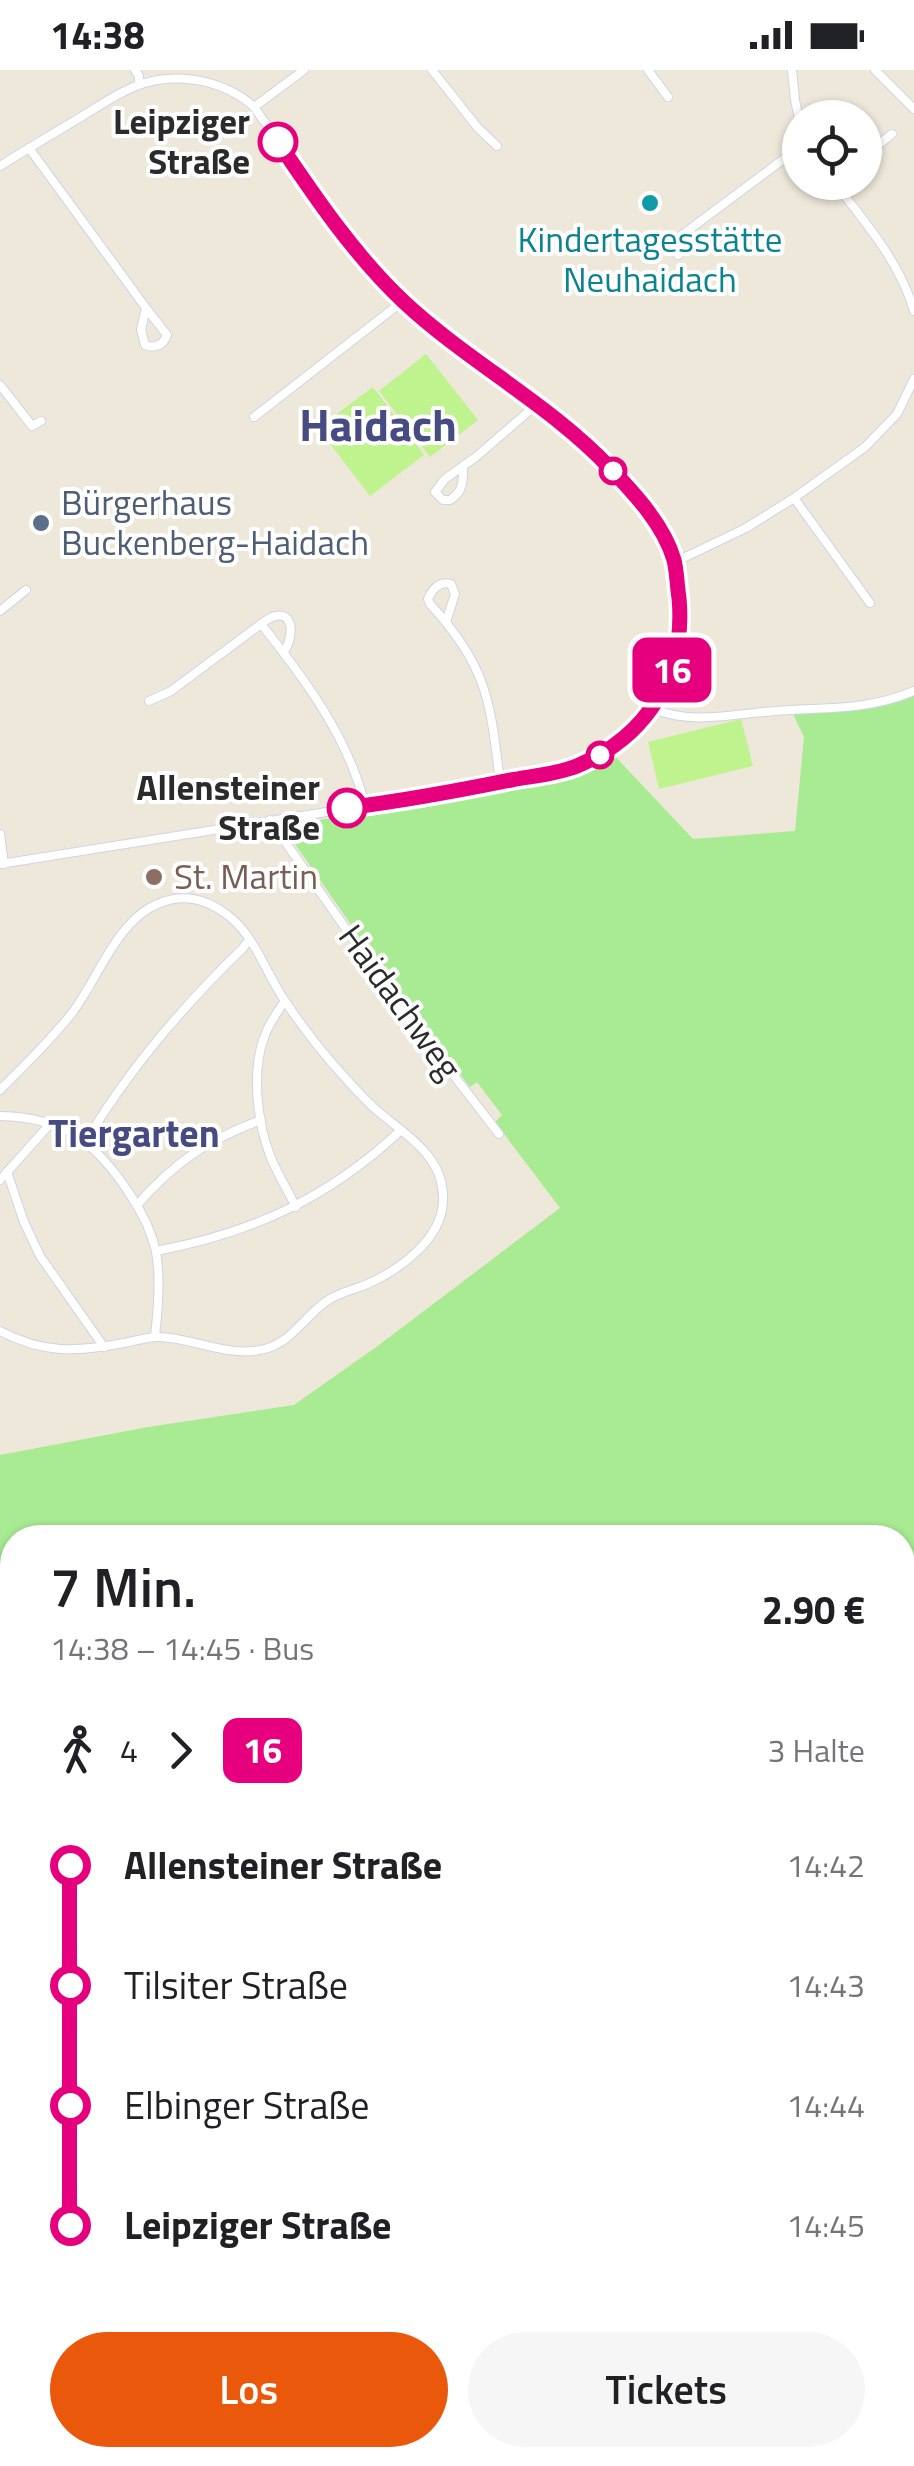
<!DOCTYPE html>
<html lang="de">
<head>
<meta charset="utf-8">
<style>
	:root { --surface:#fff; --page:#f6f6f6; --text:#202124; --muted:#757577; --accent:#ea580c }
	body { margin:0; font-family:"Titillium Web",sans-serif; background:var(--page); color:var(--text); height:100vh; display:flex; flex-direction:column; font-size:38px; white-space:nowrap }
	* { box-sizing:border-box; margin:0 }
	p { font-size:32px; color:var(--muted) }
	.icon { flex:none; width:55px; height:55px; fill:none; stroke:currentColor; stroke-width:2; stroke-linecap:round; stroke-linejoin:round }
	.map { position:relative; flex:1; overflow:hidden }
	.details { position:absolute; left:0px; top:1455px; width:915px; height:942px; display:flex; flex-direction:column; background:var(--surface); border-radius:40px 40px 0 0; box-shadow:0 2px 8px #0004 }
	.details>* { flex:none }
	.badge { padding:0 20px; border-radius:15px; font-size:35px; line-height:65px }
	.fabs { position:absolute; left:782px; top:30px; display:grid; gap:20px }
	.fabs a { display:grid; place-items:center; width:100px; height:100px; border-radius:50%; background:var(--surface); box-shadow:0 2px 8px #0004; font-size:50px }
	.map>.badge { position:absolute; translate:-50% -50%; box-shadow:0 0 0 5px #fff }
	.legs { display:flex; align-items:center; gap:15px; height:110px; padding:0 50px; font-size:32px }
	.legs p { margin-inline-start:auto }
	.summary { display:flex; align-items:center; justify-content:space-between; height:170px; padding:0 50px }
	h1 { font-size:55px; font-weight:600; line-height:75px }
	.action { display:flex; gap:20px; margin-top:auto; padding:20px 50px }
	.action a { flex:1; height:115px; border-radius:60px; background:var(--accent); color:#fff; font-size:40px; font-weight:600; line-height:115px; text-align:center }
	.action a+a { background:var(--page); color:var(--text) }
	ul { padding:0 50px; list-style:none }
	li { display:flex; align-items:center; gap:35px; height:120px; font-size:38px }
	li i { display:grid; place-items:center; width:15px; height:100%; margin:0 12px; background:currentColor }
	li i::after { content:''; width:25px; height:25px; margin:-12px; border:8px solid; border-radius:50%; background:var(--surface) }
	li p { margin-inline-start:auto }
	li:first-child i { background:linear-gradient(#0000 50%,currentColor 0) }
	li:last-child i { background:linear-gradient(currentColor 50%,#0000 0) }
	.status { display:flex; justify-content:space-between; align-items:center; height:70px; padding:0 50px; background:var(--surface); direction:ltr }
	.status svg { height:28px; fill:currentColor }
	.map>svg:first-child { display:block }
	.green { fill:#a8eb92; fill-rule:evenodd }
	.pitch { fill:#bff38d }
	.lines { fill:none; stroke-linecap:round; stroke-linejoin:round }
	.minor-casing { stroke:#d0d3e5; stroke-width:10 }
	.tertiary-casing { stroke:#d0d3e5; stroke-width:11 }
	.minor { stroke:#fff; stroke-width:8 }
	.tertiary { stroke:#fff; stroke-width:9 }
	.line-1-casing { stroke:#fff; stroke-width:22 }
	.line-1 { stroke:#e6007e; stroke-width:15 }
	.stop-1-dot { fill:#fff; stroke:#e6007e; stroke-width:5 }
	.culture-dot { fill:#0f9aa8; stroke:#fff; stroke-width:4 }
	.service-dot { fill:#5c6f8a; stroke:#fff; stroke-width:4 }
	.education-dot { fill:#8d6e63; stroke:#fff; stroke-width:4 }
	.labels { text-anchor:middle; stroke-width:8; stroke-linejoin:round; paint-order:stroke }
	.stop-label { font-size:35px; font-weight:bold; fill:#2b2b2b; stroke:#fff; text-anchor:end }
	.culture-label { font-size:35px; fill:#0d838f; stroke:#fff }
	.service-label { font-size:35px; fill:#4e5e75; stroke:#fff; text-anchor:start }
	.education-label { font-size:35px; fill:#785e54; stroke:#fff; text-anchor:start }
	.street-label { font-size:35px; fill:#2b2b2b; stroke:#fff }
	.neighbourhood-label { font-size:38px; font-weight:bold; fill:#464b81; stroke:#fff }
	.district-label { font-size:45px; font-weight:bold; fill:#464b81; stroke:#fff }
</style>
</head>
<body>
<div class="status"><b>14:38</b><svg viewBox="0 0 49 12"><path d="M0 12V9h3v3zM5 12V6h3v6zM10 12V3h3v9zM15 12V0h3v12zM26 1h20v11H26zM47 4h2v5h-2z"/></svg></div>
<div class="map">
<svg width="914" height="2396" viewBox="0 0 914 2396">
	<rect width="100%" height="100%" fill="#eee8db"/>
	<path class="green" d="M 914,623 L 914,2396 L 0,2396 L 0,1385 L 148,1357 L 294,1335 L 379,1275 L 560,1138 L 495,1052 L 502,1045 L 477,1012 L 470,1017 L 399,924 L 293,771 L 293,760 L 301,753 C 350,745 399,737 447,729 C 502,719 562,712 611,682 L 693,769 L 795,761 L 804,667 L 792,642 L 855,639 ZM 12,1468 L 902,1468 L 902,2385 L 12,2385 Z"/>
	<g class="pitch">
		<polygon points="426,284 478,350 430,387 379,321"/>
		<polygon points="373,317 424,385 370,426 318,358"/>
		<polygon points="741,649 753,696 659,719 648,672"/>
	</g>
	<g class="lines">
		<g class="minor-casing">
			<g id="minor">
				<polyline points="135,0 139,6 139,14"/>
				<polyline points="432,0 478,58 497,76"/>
				<polyline points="648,0 668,27"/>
				<polyline points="792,0 795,30 800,53"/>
				<polyline points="875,0 914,39"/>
				<polyline points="254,37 304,0"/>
				<path d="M 29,78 L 146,238 L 141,260 L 145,275 C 154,279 164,275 167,265 L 146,238"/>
				<polyline points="865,85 892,64"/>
				<path d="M 0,96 C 27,79 54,63 81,47 C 99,36 116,24 136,16 C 174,1 223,9 254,37 L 346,167 L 403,231 L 565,358 L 608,395 L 650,445 L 667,474 L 675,492 L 681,554 L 671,603 L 653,638 L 636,658 L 594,688 L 569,699 L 402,730 L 0,794"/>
				<path d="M 834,112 C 865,152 900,192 914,241"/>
				<polyline points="678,185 674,171 800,77"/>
				<polyline points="0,315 32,356 41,351"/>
				<polyline points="254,347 403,231"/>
				<path d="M 463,396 C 463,411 464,421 450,430 L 443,430 L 435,422 L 445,409 L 477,386 L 536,335"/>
				<polyline points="794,428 870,533"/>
				<polyline points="675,492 746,458 794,428 865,377 897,344 914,309"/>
				<polyline points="0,541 26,520"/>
				<path d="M 446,552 L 455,524 L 451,514 C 440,511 432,519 428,529 L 430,534 C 488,597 490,631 500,712"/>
				<path d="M 261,554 C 290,531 298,559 284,582"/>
				<path d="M 149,631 L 171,621 L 261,554 C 305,609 348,667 365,735"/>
				<path d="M 653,638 C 688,656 738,643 776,641 C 825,637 867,641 914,621"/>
				<polyline points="270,750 394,928 499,1064"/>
				<polyline points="0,764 4,794"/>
				<path d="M 285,931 C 277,942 270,952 265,965 C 251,1000 257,1053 271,1088 C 278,1105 288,1121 296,1137"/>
				<path d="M 0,1020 C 25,995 50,971 72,943 C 98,909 118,848 160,833 C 185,823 209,830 230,847 C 254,866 266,902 283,928 C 302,957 325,986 348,1011 C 358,1022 369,1034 380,1043 C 409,1067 445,1088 443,1131 C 442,1170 398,1201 365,1215 C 350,1221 337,1223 324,1233 C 304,1248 291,1272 265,1279 C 229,1288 196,1269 161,1267 C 148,1266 136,1271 124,1273 C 76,1282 44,1284 0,1261"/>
				<path d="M 0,1046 C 64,1047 97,1073 131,1126 C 141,1141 152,1163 156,1182 C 161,1208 158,1240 155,1266"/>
				<path d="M 86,1071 C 129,999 182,937 243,878 L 249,870"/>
				<polyline points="7,1102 24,1152 40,1186 104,1277"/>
				<polyline points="0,1110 50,1054"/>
				<path d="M 137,1135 C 175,1092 207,1070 261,1050"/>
				<path d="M 156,1181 C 252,1163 329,1128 401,1060"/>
			</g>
		</g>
		<g class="tertiary-casing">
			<g id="tertiary">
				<polyline points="902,2102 914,2101"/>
				<polyline points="82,2396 100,2385"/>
			</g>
		</g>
		<use href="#minor" class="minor"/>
		<use href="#tertiary" class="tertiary"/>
	</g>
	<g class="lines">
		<g class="line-1-casing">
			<path id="line-1" d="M 278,72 C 315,127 355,186 404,232 C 467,291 551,335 610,398 C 634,423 664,455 674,490 C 677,502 677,516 679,528 C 686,604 648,666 577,696 C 557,704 533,706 511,710 C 457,721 402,731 347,738"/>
		</g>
		<use href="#line-1" class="line-1"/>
	</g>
	<g class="stop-1-dot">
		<circle cx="278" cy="72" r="18"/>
		<circle cx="613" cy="401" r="12"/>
		<circle cx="600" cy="685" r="12"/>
		<circle cx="347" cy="738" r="18"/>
	</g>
	<circle class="culture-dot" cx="650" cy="133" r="10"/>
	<circle class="service-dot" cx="41" cy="453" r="10"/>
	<circle class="education-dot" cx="154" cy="807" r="10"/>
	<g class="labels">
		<g class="stop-label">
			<text x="250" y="64">Leipziger<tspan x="250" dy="40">Straße</tspan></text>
			<text x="320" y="730">Allensteiner<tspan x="320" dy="40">Straße</tspan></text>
		</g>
		<g class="culture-label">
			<text x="650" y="182">Kindertagesstätte<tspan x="650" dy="40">Neuhaidach</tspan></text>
		</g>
		<g class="service-label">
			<text x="61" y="445">Bürgerhaus<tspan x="61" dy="40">Buckenberg-Haidach</tspan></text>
		</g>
		<g class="education-label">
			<text x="174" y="819">St. Martin</text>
		</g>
		<g class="street-label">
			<text transform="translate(400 932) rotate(54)" y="12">Haidachweg</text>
		</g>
		<g class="neighbourhood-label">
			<text x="134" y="1077">Tiergarten</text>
		</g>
		<g class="district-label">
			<text x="378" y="371">Haidach</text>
		</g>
	</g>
</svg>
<div class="fabs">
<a><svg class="icon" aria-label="locate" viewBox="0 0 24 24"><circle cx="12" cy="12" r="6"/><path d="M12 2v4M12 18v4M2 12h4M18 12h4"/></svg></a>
</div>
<b class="badge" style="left:672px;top:600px;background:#e6007e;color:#fff">16</b>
<section class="details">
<div class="summary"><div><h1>7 Min.</h1><p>14:38 – 14:45 · Bus</p></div><b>2.90 €</b></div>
<div class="legs"><svg class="icon" aria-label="walk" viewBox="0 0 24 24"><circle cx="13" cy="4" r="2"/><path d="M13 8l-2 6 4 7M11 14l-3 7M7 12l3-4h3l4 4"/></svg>4<svg class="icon" aria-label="forward" viewBox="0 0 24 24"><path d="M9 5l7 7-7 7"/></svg><b class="badge" style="background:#e6007e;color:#fff">16</b><p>3 Halte</p></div>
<ul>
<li><i style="color:#e6007e"></i><b>Allensteiner Straße</b><p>14:42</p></li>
<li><i style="color:#e6007e"></i><span>Tilsiter Straße</span><p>14:43</p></li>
<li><i style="color:#e6007e"></i><span>Elbinger Straße</span><p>14:44</p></li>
<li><i style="color:#e6007e"></i><b>Leipziger Straße</b><p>14:45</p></li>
</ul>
<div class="action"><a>Los</a><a>Tickets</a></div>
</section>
</div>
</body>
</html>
